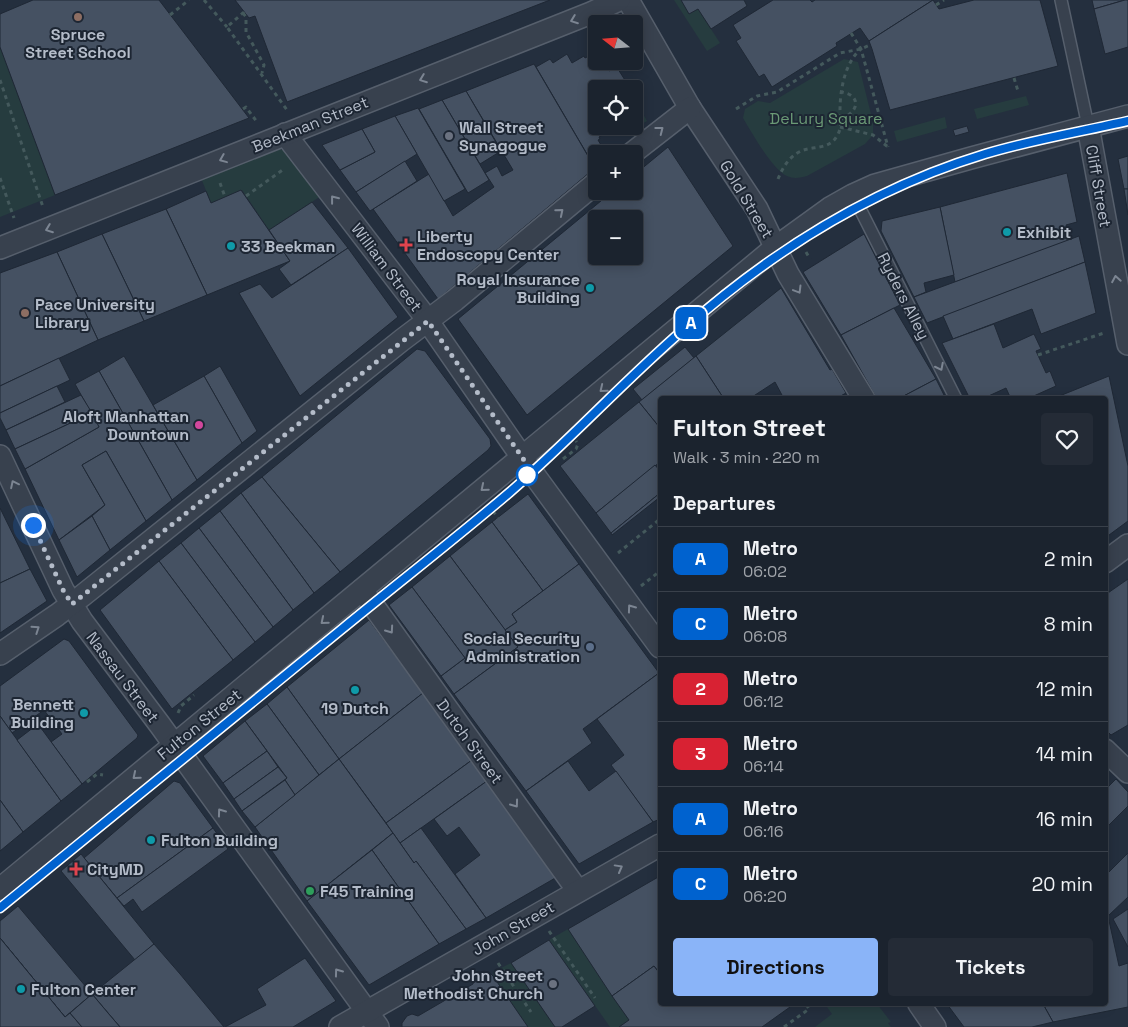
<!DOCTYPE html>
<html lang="en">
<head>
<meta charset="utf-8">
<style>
	:root { --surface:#1b232e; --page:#242b36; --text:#f1f3f6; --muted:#a0a4aa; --line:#39404a; --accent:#8ab4f8 }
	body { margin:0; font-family:"Space Grotesk",sans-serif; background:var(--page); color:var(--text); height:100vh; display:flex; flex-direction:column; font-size:19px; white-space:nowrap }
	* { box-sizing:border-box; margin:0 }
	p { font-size:16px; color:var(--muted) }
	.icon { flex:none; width:28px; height:28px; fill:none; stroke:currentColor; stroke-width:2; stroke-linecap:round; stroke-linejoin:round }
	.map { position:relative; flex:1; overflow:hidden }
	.details { position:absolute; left:658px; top:396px; width:450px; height:610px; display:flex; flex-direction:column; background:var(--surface); border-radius:5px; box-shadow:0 2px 12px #0003,0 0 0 1px var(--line) }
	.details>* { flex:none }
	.badge { padding:0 10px; border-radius:8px; font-size:18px; line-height:32px }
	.needle { width:32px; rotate:287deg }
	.controls { position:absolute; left:588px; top:15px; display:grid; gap:10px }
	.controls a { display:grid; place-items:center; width:55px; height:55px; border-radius:5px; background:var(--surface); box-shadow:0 2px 12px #0003,0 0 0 1px var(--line); font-size:25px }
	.you { position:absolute; width:25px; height:25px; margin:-12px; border:4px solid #fff; border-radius:50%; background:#1a73e8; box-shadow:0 0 0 8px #1a73e833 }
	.map>.badge { position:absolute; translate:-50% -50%; box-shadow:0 0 0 2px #fff }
	h2 { padding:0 15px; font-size:19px; line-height:45px }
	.round { display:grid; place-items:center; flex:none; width:52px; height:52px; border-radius:5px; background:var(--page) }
	.overview { display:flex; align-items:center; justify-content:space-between; height:85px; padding:0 15px }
	h1 { font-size:24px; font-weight:700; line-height:38px }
	.action { display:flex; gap:10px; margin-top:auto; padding:10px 15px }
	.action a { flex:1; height:58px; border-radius:5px; background:var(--accent); color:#111; font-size:20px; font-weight:700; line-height:58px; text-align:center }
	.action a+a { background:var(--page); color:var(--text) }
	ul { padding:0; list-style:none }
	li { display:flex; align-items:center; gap:15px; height:65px; padding:0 15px; border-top:1px solid var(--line) }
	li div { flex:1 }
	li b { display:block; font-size:19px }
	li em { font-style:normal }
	li .badge { min-width:55px; font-weight:700; text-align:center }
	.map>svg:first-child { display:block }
	.green { fill:#263c3f }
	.building { fill:#455162; stroke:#1f2835; fill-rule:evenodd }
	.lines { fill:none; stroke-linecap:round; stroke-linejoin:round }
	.lane-casing { stroke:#565f6c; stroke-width:14 }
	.street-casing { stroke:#565f6c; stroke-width:24 }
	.path { stroke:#44595c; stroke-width:3; stroke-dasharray:4 4; stroke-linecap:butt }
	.lane { stroke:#38414e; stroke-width:11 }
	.street { stroke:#38414e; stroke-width:21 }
	.oneway { stroke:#7c8592 }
	.line-casing { stroke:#fff; stroke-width:11 }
	.line { stroke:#0062cf; stroke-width:8 }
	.walk { stroke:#b4bcc9; stroke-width:5; stroke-dasharray:0 9 }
	.education-dot { fill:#8d6e63; stroke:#1d2633; stroke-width:2 }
	.worship-dot { fill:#6b7280; stroke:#1d2633; stroke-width:2 }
	.culture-dot { fill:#0f9aa8; stroke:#1d2633; stroke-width:2 }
	.health-dot { fill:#e0444e; stroke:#1d2633; stroke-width:2 }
	.hotel-dot { fill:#d1479c; stroke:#1d2633; stroke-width:2 }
	.stop-dot { fill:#fff; stroke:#0062cf; stroke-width:2.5 }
	.service-dot { fill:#5c6f8a; stroke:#1d2633; stroke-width:2 }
	.leisure-dot { fill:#2e9e5b; stroke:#1d2633; stroke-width:2 }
	.labels { text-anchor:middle; stroke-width:4; stroke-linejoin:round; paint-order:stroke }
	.poi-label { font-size:16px; font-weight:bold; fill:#b4bcc9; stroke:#1d2633; text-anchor:start }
	.park-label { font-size:16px; fill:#6b9a76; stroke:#1d2633 }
	.street-label { font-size:16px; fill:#b4bcc9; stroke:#1d2633 }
</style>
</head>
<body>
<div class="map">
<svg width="1128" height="1027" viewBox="0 0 1128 1027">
	<rect width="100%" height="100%" fill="#242f3e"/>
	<g class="green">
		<polygon points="674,0 681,0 689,14 698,9 720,43 707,51"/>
		<polygon points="0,47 55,195 0,217"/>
		<path d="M 844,59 L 858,62 L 873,122 L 873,135 L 865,144 L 807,176 C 800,178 793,179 787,176 C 772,169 752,133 743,118 L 745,109 L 758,101 L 770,103 Z"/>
		<polygon points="1026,96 1029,105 977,119 974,109"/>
		<polygon points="636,102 647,121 639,126 640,128 629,135 624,126 634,126 642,120 636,109 634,110 634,104"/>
		<polygon points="945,117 947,128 897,142 894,131"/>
		<polygon points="276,149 286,150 321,196 269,230 242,190 211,203 201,178"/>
		<polygon points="568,929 629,1020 619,1027 610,1027 549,940"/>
		<polygon points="511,963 555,1027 528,1027 493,976 493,972"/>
		<polygon points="825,1004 877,1004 891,1022 888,1023 891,1027 815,1027 832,1014"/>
	</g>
	<g class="building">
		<polygon points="33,0 159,0 249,118 55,195 0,47 0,14"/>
		<polygon points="235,0 550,0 287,102 255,16 249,18"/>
		<polygon points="681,0 744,0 747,6 711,29 698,9 689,14"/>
		<polygon points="773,0 810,0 812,2 815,0 933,0 869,41 860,28 836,43 837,46 772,87 764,74 759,77 736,41 741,38 733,25"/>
		<polygon points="933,0 939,9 974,0 1040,0 1058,66 890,110 872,49 869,41"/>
		<polygon points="1092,0 1125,0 1094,9"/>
		<polygon points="1125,0 1128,0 1128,47 1105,54 1094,9"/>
		<polygon points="567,54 572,63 584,56 585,58 589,56 595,65 604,62 609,71 614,68 616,70 618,69 628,85 625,87 626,89 596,89 596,126 613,126 607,130 608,132 599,137 600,139 598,140 601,145 587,154 536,67 550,59 553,63"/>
		<polygon points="534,64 595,168 438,299 373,209 429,174 453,216 494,187 485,173 497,166 502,176 513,170 466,91"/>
		<polygon points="466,91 501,151 480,164 442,100"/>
		<polygon points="442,100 489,180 468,193 419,109"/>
		<polygon points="418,108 465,189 444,201 395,116"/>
		<polygon points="395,116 417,154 356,192 340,170 375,152 362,129"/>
		<polygon points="967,126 969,132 955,136 953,130"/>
		<polygon points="362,129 375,152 340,170 322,145"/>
		<path d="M 668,147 L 733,246 L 527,415 L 458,319 L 613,191 L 634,191 L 634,175 ZM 596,219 L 634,219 L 634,256 L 596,256 Z"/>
		<polygon points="1128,156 1128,189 1124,189 1118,159"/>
		<polygon points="405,161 417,181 370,211 356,192"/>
		<polygon points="1067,173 1077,222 1066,225 1071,240 955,282 940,207"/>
		<polygon points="1124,189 1128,189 1128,215"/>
		<polygon points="241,190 290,261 207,295 166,209 206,191 211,203"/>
		<polygon points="312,202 348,248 291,285 279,269 290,261 269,230"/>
		<polygon points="940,207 954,275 924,283 926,292 914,297 881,231 882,221"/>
		<polygon points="166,209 207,295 144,321 102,234"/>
		<polygon points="102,234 144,321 98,340 57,252"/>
		<polygon points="864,234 900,305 841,335 803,272"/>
		<polygon points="1079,236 1085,262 927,323 914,297"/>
		<polygon points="348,248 398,317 300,396 239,293 260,284 272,298"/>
		<polygon points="57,252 98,340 0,386 0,273"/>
		<polygon points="1085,262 1096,313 1041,334 1032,309 953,339 943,316"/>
		<polygon points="781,288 830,370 832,369 846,393 837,398 838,399 780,399 783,397 775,382 749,399 724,399 696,356"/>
		<polygon points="894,308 936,379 898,399 877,399 841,335"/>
		<polygon points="994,324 1003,348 1034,334 1041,349 1036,351 1046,373 1050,371 1056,386 1027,399 1011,399 1006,388 982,399 970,399 942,343"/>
		<polygon points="685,347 694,358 642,400 633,389"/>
		<polygon points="417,349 425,351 490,439 491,446 488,450 340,572 262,477"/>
		<polygon points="124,356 197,480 172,500 99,371"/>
		<polygon points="696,356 724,399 660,399 660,428 639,402"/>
		<polygon points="59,358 70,380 0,413 0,386"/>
		<polygon points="220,366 257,431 242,443 204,376"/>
		<polygon points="99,371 172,500 146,521 106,451 82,465 105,505 59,540 25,469 99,427 75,384"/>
		<polygon points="204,376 242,443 197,480 153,405"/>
		<polygon points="1109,376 1128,466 1128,521 1105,538 1105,399 1052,399"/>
		<polygon points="936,379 946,399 898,399"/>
		<polygon points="57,386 65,402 6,430 0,418 0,413"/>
		<polygon points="81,395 92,413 15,449 6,430"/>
		<polygon points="639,402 660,428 660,462 596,513 560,466"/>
		<polygon points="92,413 99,427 25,469 15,449"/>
		<polygon points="106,451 146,521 110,550 92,516 105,505 82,465"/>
		<polygon points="655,465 660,471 660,493 611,533 596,513"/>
		<polygon points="262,477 340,572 314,593 241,493"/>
		<polygon points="241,493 314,593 293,610 220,511"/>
		<polygon points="660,493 660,497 612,535 611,533"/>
		<polygon points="528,494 579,564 543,591 492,522"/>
		<polygon points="0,508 30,569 0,583"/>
		<polygon points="220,511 293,610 273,627 199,528"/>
		<polygon points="92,516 110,550 77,577 59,540"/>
		<polygon points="492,522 543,591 512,614 517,622 505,630 450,556"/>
		<polygon points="199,528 273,627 255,642 181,543"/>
		<polygon points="181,543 255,642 233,660 159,561"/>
		<polygon points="450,556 518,647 454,694 441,676 465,658 412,587"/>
		<polygon points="159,561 233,660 172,709 100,610"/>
		<polygon points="579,564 659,673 583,729 592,743 526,791 454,694 518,647 505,630 517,622 512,614"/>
		<polygon points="30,569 47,601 0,633 0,583"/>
		<polygon points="1128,579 1128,725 1111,735 1105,729 1105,595"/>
		<polygon points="412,587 465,658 441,676 389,605"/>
		<polygon points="369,620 423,693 339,759 287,687"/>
		<polygon points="64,639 69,641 138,735 137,738 82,784 51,742 62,734 44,710 12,733 0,716 0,686"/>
		<polygon points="659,673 660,819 653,822 611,765 624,755 597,719"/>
		<polygon points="287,687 339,759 319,775 267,704"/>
		<polygon points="423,693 472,760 386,823 339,759"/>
		<polygon points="267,704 319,775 295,795 285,780 287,778 245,721"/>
		<polygon points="0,716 61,801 23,832 0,800"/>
		<polygon points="245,721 267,751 223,783 203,756"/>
		<polygon points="38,724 82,784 61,801 17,740"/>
		<polygon points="267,751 278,767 234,799 223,783"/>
		<polygon points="339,759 393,833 307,901 255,827"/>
		<polygon points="472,760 487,781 400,843 386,823"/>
		<polygon points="568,761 589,791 616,771 653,822 579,864 526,791"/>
		<polygon points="278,767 287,778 242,811 234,799"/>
		<polygon points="1116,779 1128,792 1128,806 1105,829 1105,787 1107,788"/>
		<polygon points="285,780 295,795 255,827 242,811"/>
		<polygon points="174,781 180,783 213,828 117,898 84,858"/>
		<polygon points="487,781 557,877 486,918 455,874 480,855 459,827 447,836 434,819"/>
		<polygon points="0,800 23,832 0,851"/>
		<polygon points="213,828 228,849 142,912 133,899 124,906 117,898"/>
		<polygon points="421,828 486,918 466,929 416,861 414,863 400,843"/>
		<polygon points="393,833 414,863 416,861 466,929 439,944 372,850"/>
		<polygon points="372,850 439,944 369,985 307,901"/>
		<polygon points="1128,853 1128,897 1108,916 1119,966 1128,963 1128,1007 1053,1022 1043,1004 1105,1004 1105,876"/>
		<polygon points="81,854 154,944 135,960 61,871"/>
		<polygon points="660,876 660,974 654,966 612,996 568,929"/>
		<polygon points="18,906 92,994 65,1017 0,938 0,921"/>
		<polygon points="1128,909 1128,947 1113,919"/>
		<polygon points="0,938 65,1017 70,1013 82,1027 0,1027"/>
		<polygon points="0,938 65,1017 70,1013 82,1027 0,1027"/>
		<polygon points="549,940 595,1006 562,1027 555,1027 511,963"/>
		<polygon points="154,944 180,974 224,1027 120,1027 92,994"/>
		<polygon points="305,958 336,1001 293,1027 225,1027 266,1005 257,989"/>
		<polygon points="654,966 660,974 660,1004 787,1004 790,1007 762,1027 619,1027 629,1020 612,996"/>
		<polygon points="484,971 489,972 493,976 528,1027 402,1027 402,1023 407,1016 412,1014 418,1016 473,984 475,975 479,972"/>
		<polygon points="92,994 108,1013 120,1027 82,1027 70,1013"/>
		<polygon points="947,1004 1043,1004 1053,1022 1032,1027 964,1027"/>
	</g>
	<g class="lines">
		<g class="lane-casing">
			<g id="lane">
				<polyline points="1061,0 1088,126"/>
				<polyline points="853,195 956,399"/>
			</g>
		</g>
		<g class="street-casing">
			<g id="street">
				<polyline points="628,0 690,108 757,209 788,274 864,399"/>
				<polyline points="1088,126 1128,344"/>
				<polyline points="285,134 420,310 535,476 660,647"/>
				<polyline points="631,154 690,108"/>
				<polyline points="0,248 591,13 619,0"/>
				<polyline points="0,456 63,590 82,621 160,725 378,1027"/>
				<polyline points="1105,562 1128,545"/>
				<polyline points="362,590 578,891"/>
				<polyline points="0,654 57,615 82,596 402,340 455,300 596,183"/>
				<polyline points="1105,750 1128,772"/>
				<polyline points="0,889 776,247 830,208 853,195 875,185 971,158 1128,116"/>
				<polyline points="919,1004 935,1027"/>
				<polyline points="340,1027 660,845"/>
			</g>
		</g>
		<g class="path">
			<polyline points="204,0 227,27"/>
			<polyline points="936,5 944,0"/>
			<polyline points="244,12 227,27 287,110"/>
			<polyline points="243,13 246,17 246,32 264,65 262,73"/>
			<polyline points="170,15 189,0"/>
			<polyline points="851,33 861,49 888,147"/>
			<polyline points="1014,78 1018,91"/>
			<polyline points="0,80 43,207"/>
			<polyline points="243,109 246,107 257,122"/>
			<polyline points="736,109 757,96 777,92 840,53 861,49 870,45"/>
			<path d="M 841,119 C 849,116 861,107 853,97 C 850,94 846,93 842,92"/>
			<polyline points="840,127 873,135 888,147"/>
			<polyline points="0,178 14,218"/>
			<path d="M 778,179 C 782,169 788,158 799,152 C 812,145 828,151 837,136 C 842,128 841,119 840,110 C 840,90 845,62 861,49"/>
			<polyline points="220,183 225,197"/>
			<polyline points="246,196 284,169"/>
			<polyline points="806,252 810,259"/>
			<polyline points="1038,355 1104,333"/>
			<polyline points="563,459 576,449 578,444 576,441"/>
			<polyline points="493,511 498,518"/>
			<polyline points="618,553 660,519"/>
			<polyline points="641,586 660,571"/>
			<polyline points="178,713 181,706 194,695"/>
			<polyline points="87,782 97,774 103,775"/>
			<polyline points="549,931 595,998"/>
			<polyline points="498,963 531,1012"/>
			<polyline points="784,1027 809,1009 806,1004"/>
		</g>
		<use href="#lane" class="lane"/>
		<use href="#street" class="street"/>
	</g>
	<defs><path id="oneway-chevron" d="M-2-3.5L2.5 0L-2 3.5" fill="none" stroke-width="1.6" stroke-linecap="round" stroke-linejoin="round" transform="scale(1.25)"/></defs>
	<g class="oneway">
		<use href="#oneway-chevron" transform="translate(574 20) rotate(159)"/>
		<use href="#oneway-chevron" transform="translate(423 79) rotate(159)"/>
		<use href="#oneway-chevron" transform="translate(660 130) rotate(-38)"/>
		<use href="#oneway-chevron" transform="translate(223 159) rotate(158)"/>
		<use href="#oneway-chevron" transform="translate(334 199) rotate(-128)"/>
		<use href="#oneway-chevron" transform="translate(560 212) rotate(-40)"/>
		<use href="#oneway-chevron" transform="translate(49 229) rotate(159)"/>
		<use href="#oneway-chevron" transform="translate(1116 279) rotate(-100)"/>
		<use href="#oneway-chevron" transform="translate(798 290) rotate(59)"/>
		<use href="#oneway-chevron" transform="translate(940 367) rotate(63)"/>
		<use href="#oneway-chevron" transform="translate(603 389) rotate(141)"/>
		<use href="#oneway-chevron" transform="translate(14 484) rotate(-116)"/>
		<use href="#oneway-chevron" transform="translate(484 488) rotate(140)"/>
		<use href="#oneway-chevron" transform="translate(631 608) rotate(-126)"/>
		<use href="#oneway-chevron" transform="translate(324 621) rotate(140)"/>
		<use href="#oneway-chevron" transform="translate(36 629) rotate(-34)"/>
		<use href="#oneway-chevron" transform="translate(390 630) rotate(55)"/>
		<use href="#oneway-chevron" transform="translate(136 776) rotate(140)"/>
		<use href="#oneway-chevron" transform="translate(515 804) rotate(54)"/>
		<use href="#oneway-chevron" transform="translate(221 812) rotate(-126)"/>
		<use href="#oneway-chevron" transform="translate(619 868) rotate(-29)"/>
		<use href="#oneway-chevron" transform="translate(338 972) rotate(-126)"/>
	</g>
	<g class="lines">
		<g class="line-casing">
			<path id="line" d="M 0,908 C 114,816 228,722 342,629 C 398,583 455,539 510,492 C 570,440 624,381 684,329 C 771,252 873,188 985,154 C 1031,140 1080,132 1128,121"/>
		</g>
		<use href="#line" class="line"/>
		<polyline class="walk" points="33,525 63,590 72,604 428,321 535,476 527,475"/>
	</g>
	<g class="education-dot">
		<circle cx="78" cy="17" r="5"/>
		<circle cx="25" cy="313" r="5"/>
	</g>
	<g class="worship-dot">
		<circle cx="449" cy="136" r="5"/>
		<circle cx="553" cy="984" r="5"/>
	</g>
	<g class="culture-dot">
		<circle cx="1007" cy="232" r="5"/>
		<circle cx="231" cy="246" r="5"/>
		<circle cx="590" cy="288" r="5"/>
		<circle cx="355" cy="690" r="5"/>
		<circle cx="84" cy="713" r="5"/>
		<circle cx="151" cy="840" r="5"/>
		<circle cx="21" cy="989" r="5"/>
	</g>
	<g class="health-dot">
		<path d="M403.5 237.5h5v5h5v5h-5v5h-5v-5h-5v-5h5z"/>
		<path d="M73.5 861.5h5v5h5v5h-5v5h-5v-5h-5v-5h5z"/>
	</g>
	<circle class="hotel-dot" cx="199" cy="425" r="5"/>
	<circle class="stop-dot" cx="527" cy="475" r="10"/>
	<circle class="service-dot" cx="590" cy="647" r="5"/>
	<circle class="leisure-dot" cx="310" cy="891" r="5"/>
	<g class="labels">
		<g class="poi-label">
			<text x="78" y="40" text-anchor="middle">Spruce<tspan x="78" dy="18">Street School</tspan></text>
			<text x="459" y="133">Wall Street<tspan x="459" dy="18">Synagogue</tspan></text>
			<text x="1017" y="238">Exhibit</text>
			<text x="417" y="242">Liberty<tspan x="417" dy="18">Endoscopy Center</tspan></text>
			<text x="241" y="252">33 Beekman</text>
			<text x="580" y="285" text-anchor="end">Royal Insurance<tspan x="580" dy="18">Building</tspan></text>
			<text x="35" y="310">Pace University<tspan x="35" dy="18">Library</tspan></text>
			<text x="189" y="422" text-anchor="end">Aloft Manhattan<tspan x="189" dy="18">Downtown</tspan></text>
			<text x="580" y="644" text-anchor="end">Social Security<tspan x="580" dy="18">Administration</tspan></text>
			<text x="74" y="710" text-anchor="end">Bennett<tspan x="74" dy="18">Building</tspan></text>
			<text x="355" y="714" text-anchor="middle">19 Dutch</text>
			<text x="161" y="846">Fulton Building</text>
			<text x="87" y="875">CityMD</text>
			<text x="320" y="897">F45 Training</text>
			<text x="543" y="981" text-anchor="end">John Street<tspan x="543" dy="18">Methodist Church</tspan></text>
			<text x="31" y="995">Fulton Center</text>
		</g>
		<g class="park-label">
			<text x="826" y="124">DeLury Square</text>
		</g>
		<g class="street-label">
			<text transform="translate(310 124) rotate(-22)" y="6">Beekman Street</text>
			<text transform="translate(1099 186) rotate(80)" y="6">Cliff Street</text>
			<text transform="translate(747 199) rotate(59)" y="6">Gold Street</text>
			<text transform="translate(387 267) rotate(53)" y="6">William Street</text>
			<text transform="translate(904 296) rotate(63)" y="6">Ryders Alley</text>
			<text transform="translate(123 677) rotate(53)" y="6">Nassau Street</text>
			<text transform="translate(199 724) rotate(-39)" y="6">Fulton Street</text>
			<text transform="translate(470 741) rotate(54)" y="6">Dutch Street</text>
			<text transform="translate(513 928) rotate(-30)" y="6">John Street</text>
		</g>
	</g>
</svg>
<div class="controls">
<a><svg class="needle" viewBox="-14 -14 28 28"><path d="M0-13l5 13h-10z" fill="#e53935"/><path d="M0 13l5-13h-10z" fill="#a0a4aa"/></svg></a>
<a><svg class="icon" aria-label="locate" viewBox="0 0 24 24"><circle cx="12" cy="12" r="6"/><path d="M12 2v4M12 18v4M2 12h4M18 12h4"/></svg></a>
<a>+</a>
<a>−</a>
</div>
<div class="you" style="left:33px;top:525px"></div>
<b class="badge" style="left:691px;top:323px;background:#0062cf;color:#fff">A</b>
<section class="details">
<div class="overview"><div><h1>Fulton Street</h1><p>Walk · 3 min · 220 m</p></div><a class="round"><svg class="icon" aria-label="heart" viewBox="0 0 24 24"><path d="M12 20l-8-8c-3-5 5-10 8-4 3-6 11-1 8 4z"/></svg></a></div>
<h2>Departures</h2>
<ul>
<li><span class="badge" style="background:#0062cf;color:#fff">A</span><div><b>Metro</b><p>06:02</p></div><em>2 min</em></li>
<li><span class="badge" style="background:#0062cf;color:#fff">C</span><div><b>Metro</b><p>06:08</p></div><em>8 min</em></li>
<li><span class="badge" style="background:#d82233;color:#fff">2</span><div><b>Metro</b><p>06:12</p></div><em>12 min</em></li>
<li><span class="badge" style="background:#d82233;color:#fff">3</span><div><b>Metro</b><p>06:14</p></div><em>14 min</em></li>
<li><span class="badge" style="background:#0062cf;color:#fff">A</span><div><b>Metro</b><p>06:16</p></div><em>16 min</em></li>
<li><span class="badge" style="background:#0062cf;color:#fff">C</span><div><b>Metro</b><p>06:20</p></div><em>20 min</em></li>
</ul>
<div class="action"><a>Directions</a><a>Tickets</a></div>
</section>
</div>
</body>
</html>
